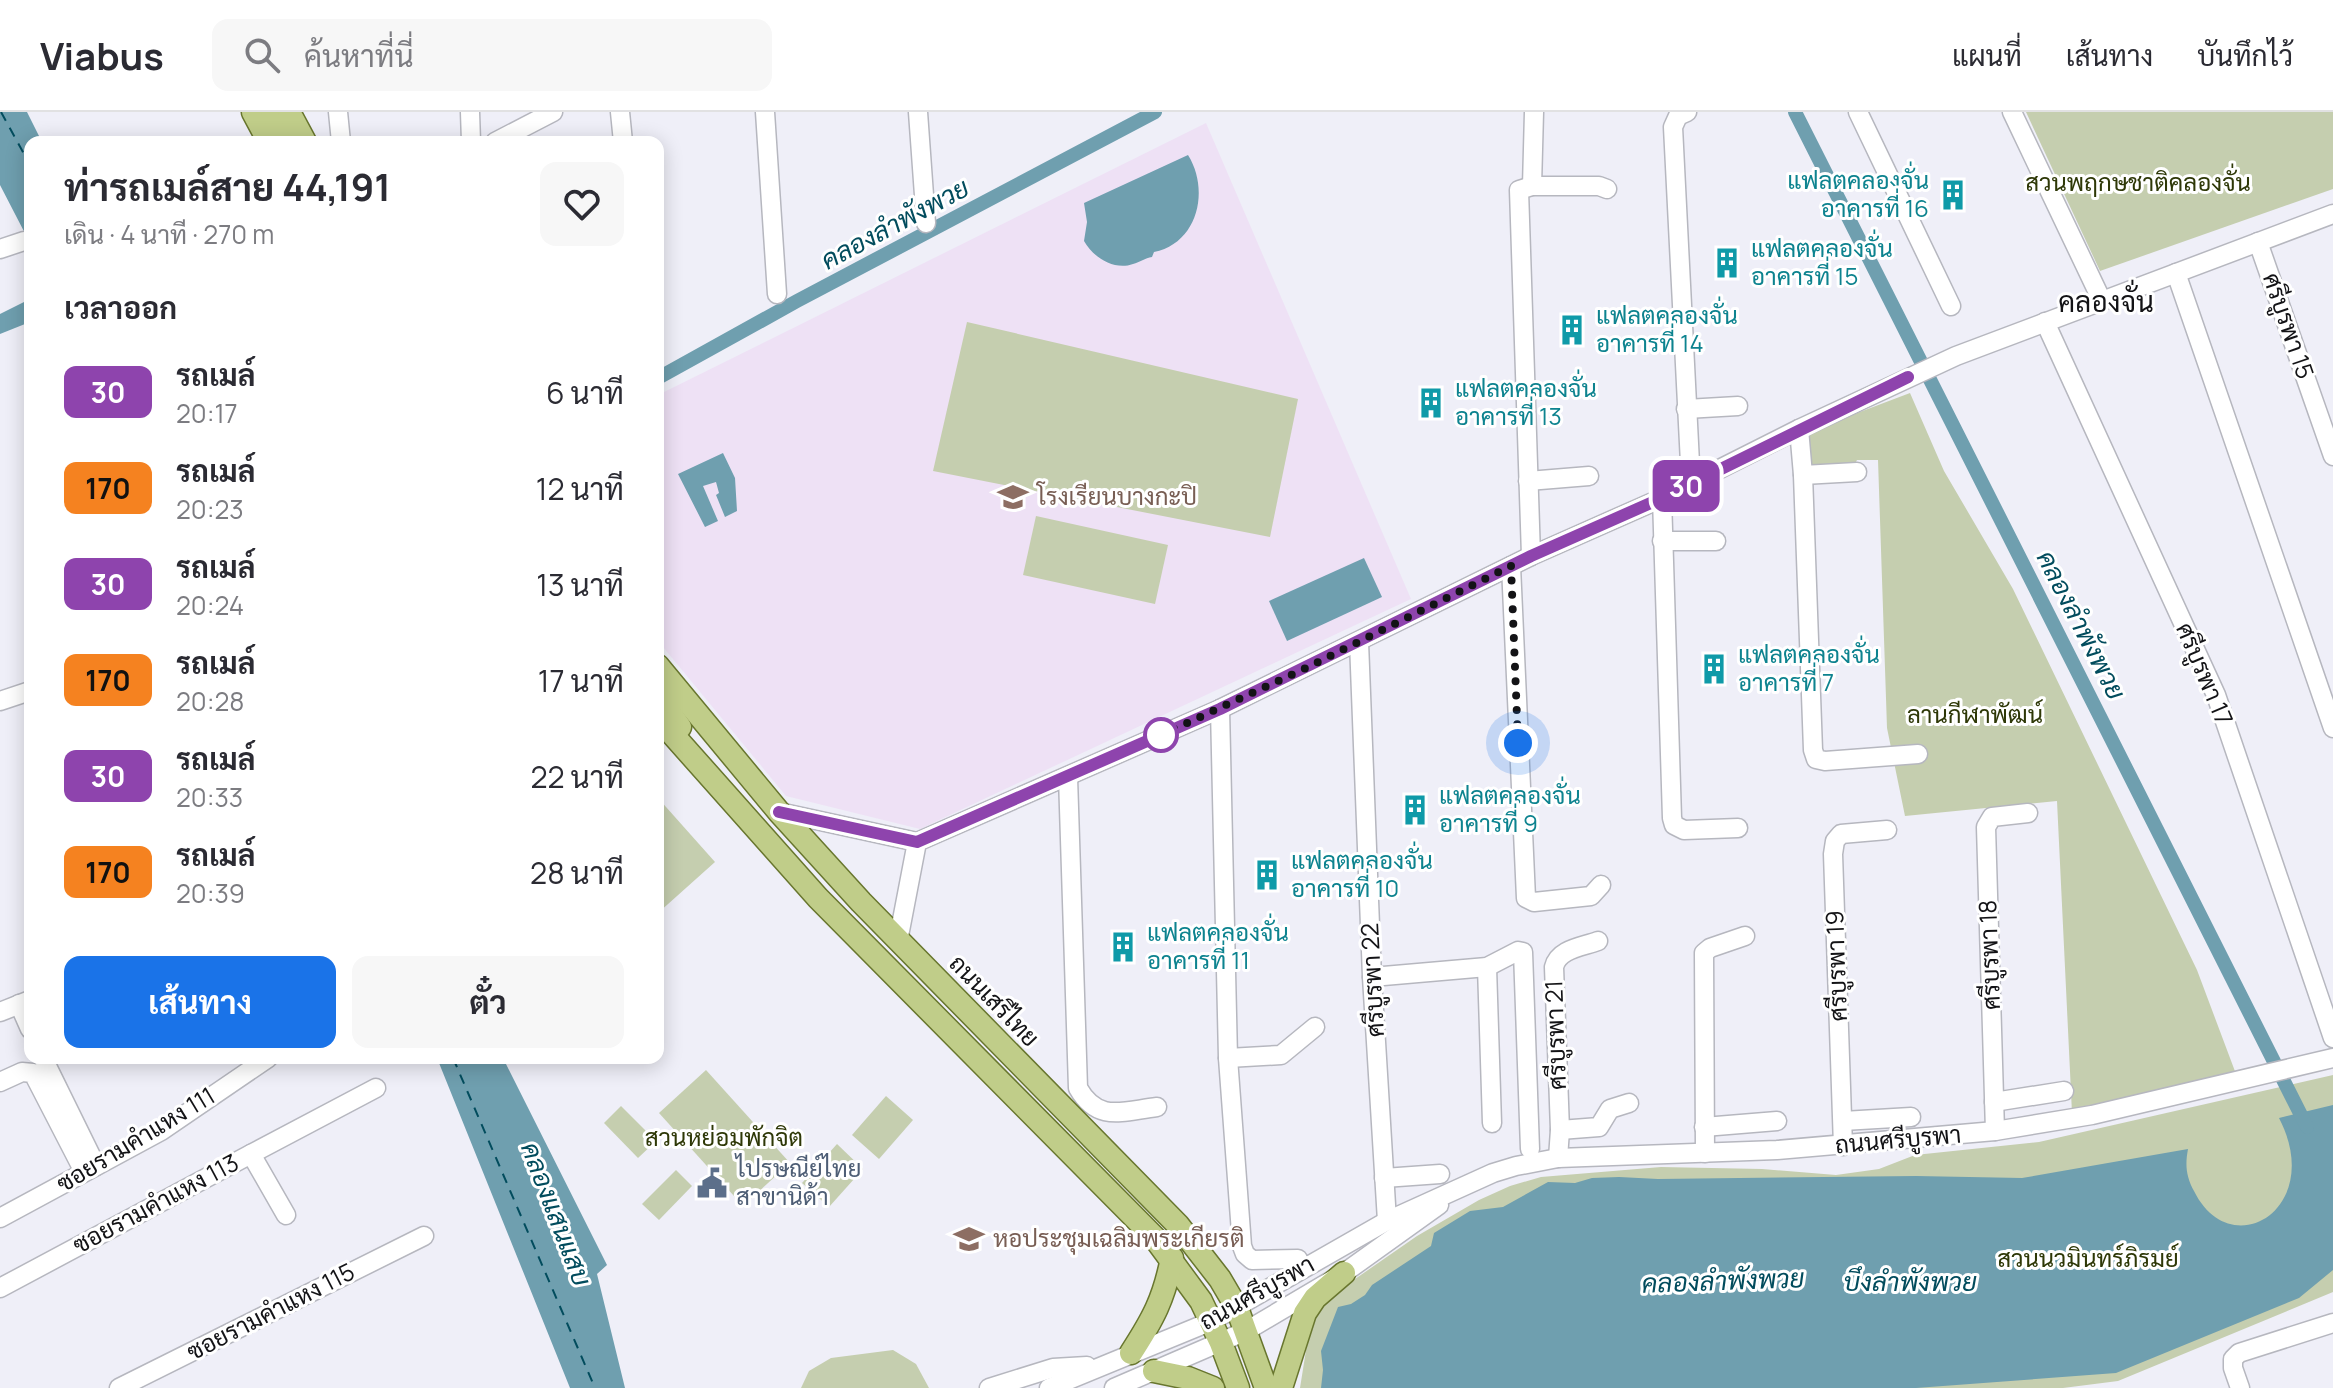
<!DOCTYPE html>
<html lang="th">
<head>
<meta charset="utf-8">
<style>
	:root { --surface:#fff; --page:#f7f7f7; --text:#2b2b33; --muted:#7c7c81; --line:#e1e1e2; --accent:#1a73e8 }
	body { margin:0; font-family:Manrope,Sarabun,sans-serif; background:var(--page); color:var(--text); height:100vh; display:flex; flex-direction:column; font-size:30px; white-space:nowrap }
	* { box-sizing:border-box; margin:0 }
	p { font-size:26px; color:var(--muted) }
	.icon { flex:none; width:44px; height:44px; fill:none; stroke:currentColor; stroke-width:2; stroke-linecap:round; stroke-linejoin:round }
	.map { position:relative; flex:1; overflow:hidden }
	.drawer { position:absolute; left:24px; top:24px; width:640px; height:928px; display:flex; flex-direction:column; background:var(--surface); border-radius:16px; box-shadow:0 4px 20px #0003 }
	.drawer>* { flex:none }
	.badge { padding:0 16px; border-radius:12px; font-size:28px; line-height:52px }
	.you { position:absolute; width:40px; height:40px; margin:-20px; border:6px solid #fff; border-radius:50%; background:#1a73e8; box-shadow:0 0 0 12px #1a73e833 }
	.map>.badge { position:absolute; translate:-50% -50%; box-shadow:0 0 0 4px #fff }
	h2 { padding:0 40px; font-size:30px; line-height:72px }
	.round { display:grid; place-items:center; flex:none; width:84px; height:84px; border-radius:16px; background:var(--page) }
	.head { display:flex; align-items:center; justify-content:space-between; height:136px; padding:0 40px }
	h1 { font-size:38px; font-weight:700; line-height:60px }
	.cta { display:flex; gap:16px; margin-top:auto; padding:16px 40px }
	.cta a { flex:1; height:92px; border-radius:16px; background:var(--accent); color:#fff; font-size:32px; font-weight:700; line-height:92px; text-align:center }
	.cta a+a { background:var(--page); color:var(--text) }
	ul { padding:0; list-style:none }
	li { display:flex; align-items:center; gap:24px; height:96px; padding:0 40px }
	li div { flex:1 }
	li b { display:block; font-size:30px }
	li em { font-style:normal }
	li .badge { min-width:88px; font-weight:700; text-align:center }
	header { display:flex; align-items:center; gap:48px; box-sizing:border-box; height:112px; padding:0 40px; background:var(--surface); border-bottom:2px solid var(--line) }
	header strong { font-size:38px }
	nav { display:flex; gap:44px; margin-inline-start:auto; font-size:28px }
	.search { width:560px; height:72px; background:var(--page); display:flex; align-items:center; gap:20px; box-sizing:border-box; padding:0 28px; border-radius:16px; color:var(--muted); font-size:30px }
	.map>svg:first-child { display:block }
	.education { fill:#eee1f5 }
	.green { fill:#c5ceaf }
	.water { fill:#6f9faf }
	.lines { fill:none; stroke-linecap:round; stroke-linejoin:round }
	.canal { stroke:#6f9faf; stroke-width:14 }
	.ferry { stroke:#024c5d; stroke-width:2; stroke-dasharray:10 8; stroke-linecap:butt }
	.minor-casing { stroke:#b6b7bf; stroke-width:21 }
	.major-casing { stroke:#68762e; stroke-width:25 }
	.minor { stroke:#fff; stroke-width:18 }
	.major { stroke:#c0cd89; stroke-width:22 }
	.line-casing { stroke:#fff; stroke-width:18 }
	.line { stroke:#8e44ad; stroke-width:12 }
	.walk { stroke:#131316; stroke-width:8; stroke-dasharray:0 14.4 }
	.stop-dot { fill:#fff; stroke:#8e44ad; stroke-width:4 }
	.labels { text-anchor:middle; stroke-width:6; stroke-linejoin:round; paint-order:stroke }
	.culture-label { font-size:24px; fill:#0d838f; stroke:#fff; text-anchor:start }
	.park-label { font-size:24px; fill:#2e3807; stroke:#fff }
	.street-label { font-size:24px; fill:#131316; stroke:#fff }
	.education-label { font-size:24px; fill:#785e54; stroke:#fff; text-anchor:start }
	.service-label { font-size:24px; fill:#4e5e75; stroke:#fff; text-anchor:start }
	.water-label { font-size:26px; font-style:italic; fill:#024c5d; stroke:#fff }
	.quarter-label { font-size:28px; fill:#131316; stroke:#fff }
</style>
</head>
<body>
<header>
<strong>Viabus</strong>
<div class="search"><svg class="icon" aria-label="search" viewBox="0 0 24 24"><circle cx="10" cy="10" r="6"/><path d="M15 15l6 6"/></svg>ค้นหาที่นี่</div>
<nav><a>แผนที่</a><a>เส้นทาง</a><a>บันทึกไว้</a></nav>
</header>
<div class="map">
<svg width="2333" height="1276" viewBox="0 0 2333 1276">
	<rect width="100%" height="100%" fill="#efeff8"/>
	<polygon class="education" points="1206,11 1411,487 920,717 786,684 658,529 658,283"/>
	<g class="green">
		<polygon points="2026,0 2333,0 2333,77 2100,159"/>
		<polygon points="967,210 1298,287 1270,425 933,359"/>
		<polygon points="1910,281 1944,359 2013,477 2197,858 2236,962 2072,1001 2057,689 1905,704 1887,616 1878,348 1857,348 1845,369 1808,373 1807,320"/>
		<polygon points="1036,404 1168,433 1155,492 1023,463"/>
		<polygon points="658,686 715,750 658,801"/>
		<polygon points="706,958 790,1051 743,1094 659,1001"/>
		<polygon points="2333,963 2333,1180 2118,1269 2063,1276 1300,1276 1307,1232 1318,1200 1332,1183 1417,1124 1479,1088 1510,1074 1541,1065 1661,1055 1762,1057 1836,1063 1879,1057 1915,1043 2039,1030"/>
		<polygon points="886,984 913,1008 879,1047 852,1023"/>
		<polygon points="621,994 656,1029 638,1046 604,1011"/>
		<polygon points="837,1032 863,1057 829,1095 802,1071"/>
		<polygon points="676,1058 692,1074 659,1108 642,1092"/>
		<polygon points="893,1238 916,1252 929,1276 801,1276 809,1259 831,1246"/>
	</g>
	<g class="water">
		<polygon points="0,0 27,0 42,30 30,30 30,131 0,73"/>
		<path d="M 1188,43 C 1210,78 1198,131 1154,140 L 1152,145 C 1145,146 1140,150 1133,152 C 1114,159 1093,145 1084,129 L 1087,110 L 1084,91 Z"/>
		<polygon points="30,187 30,210 0,222 0,202"/>
		<polygon points="723,341 735,366 737,399 725,405 716,383 719,381 716,370 703,374 718,409 705,415 678,362"/>
		<polygon points="1364,446 1382,485 1287,529 1269,489"/>
		<polygon points="437,946 503,946 607,1153 597,1162 625,1276 570,1276"/>
		<path d="M 2333,993 L 2333,1158 L 2299,1186 L 2116,1261 L 1916,1276 L 1321,1276 L 1323,1258 L 1321,1239 L 1338,1195 L 1351,1192 L 1365,1183 L 1372,1173 L 1431,1134 L 1434,1121 L 1470,1099 L 1503,1095 L 1548,1070 L 1575,1071 L 1592,1066 L 1619,1065 L 1658,1067 L 1916,1064 L 2022,1066 L 2188,1037 C 2185,1053 2186,1064 2194,1079 C 2231,1154 2326,1096 2279,1006 Z"/>
	</g>
	<g class="lines">
		<g class="canal">
			<polyline points="1795,0 2307,1015"/>
			<polyline points="658,266 797,189 1155,0"/>
		</g>
		<g class="ferry">
			<polyline points="1,0 30,53"/>
			<polyline points="453,946 595,1276"/>
		</g>
		<g class="minor-casing">
			<g id="minor">
				<polyline points="338,0 341,30"/>
				<polyline points="470,0 471,30"/>
				<polyline points="620,0 623,30"/>
				<polyline points="765,0 777,182"/>
				<polyline points="918,0 926,111"/>
				<polyline points="1687,0 1678,4 1673,15 1691,371"/>
				<polyline points="1858,0 1951,194"/>
				<polyline points="2012,0 2102,189"/>
				<polyline points="495,30 553,0"/>
				<polyline points="1532,74 1534,0"/>
				<polyline points="2258,130 2333,344"/>
				<polyline points="0,137 24,129"/>
				<polyline points="2176,161 2333,616"/>
				<polyline points="2045,210 2216,583 2333,926"/>
				<polyline points="1686,297 1738,294"/>
				<polyline points="1799,317 1803,363 1813,638 1816,647 1825,649 1918,642"/>
				<polyline points="1803,363 1857,360"/>
				<polyline points="1528,369 1589,364"/>
				<polyline points="1662,386 1672,706 1674,713 1684,718 1738,716"/>
				<polyline points="1662,429 1716,429"/>
				<polyline points="1531,444 1519,78 1532,74 1599,74 1607,77"/>
				<polyline points="1511,454 1526,786 1534,790 1591,784 1601,773"/>
				<polyline points="1359,530 1372,865 1387,1109"/>
				<polyline points="0,589 30,579"/>
				<polyline points="1220,597 1228,946 1242,1134 1245,1142 1252,1148 1298,1147"/>
				<path d="M 1068,665 L 1078,976 C 1098,1011 1122,999 1157,995"/>
				<polyline points="779,700 917,730"/>
				<polyline points="898,829 917,730 1220,597 1531,444 1662,386 1799,317 1956,244 2333,102"/>
				<polyline points="1487,855 1492,1011"/>
				<polyline points="1372,865 1487,855 1518,839 1523,840 1530,1037"/>
				<polyline points="19,892 30,917"/>
				<polyline points="0,900 30,888"/>
				<polyline points="43,946 96,1054"/>
				<polyline points="1228,946 1281,943 1315,915"/>
				<polyline points="0,970 22,960 33,961 81,1054"/>
				<polyline points="1994,990 2064,979"/>
				<polyline points="1843,1009 1911,1005"/>
				<polyline points="1704,1015 1777,1009"/>
				<polyline points="1560,1018 1599,1015 1610,997 1629,991"/>
				<polyline points="1995,1019 1986,715 1992,705 2028,701"/>
				<polyline points="1843,1034 1833,742 1835,729 1841,722 1887,718"/>
				<polyline points="1705,1041 1704,841 1710,836 1745,824"/>
				<polyline points="251,1042 376,976"/>
				<path d="M 1558,1046 L 1560,1018 L 1554,855 C 1558,837 1582,835 1598,829"/>
				<polyline points="1384,1066 1440,1062"/>
				<polyline points="0,1106 161,1019 268,946"/>
				<polyline points="0,1176 251,1042 286,1103"/>
				<polyline points="119,1276 424,1124"/>
				<polyline points="989,1276 1053,1256 1087,1254"/>
				<polyline points="1049,1276 1212,1209 1387,1109 1493,1061 1516,1054 1558,1046 1777,1038 1995,1019 2092,1003 2333,946"/>
				<polyline points="1114,1276 1246,1219 1344,1161 1439,1093"/>
				<polyline points="2240,1276 2233,1256 2233,1247 2239,1241 2333,1211"/>
			</g>
		</g>
		<g class="major-casing">
			<g id="major">
				<polyline points="253,0 269,30"/>
				<polyline points="272,0 288,30"/>
				<polyline points="289,0 305,30"/>
				<polyline points="658,554 779,700 861,790 1178,1113 1220,1167 1237,1196 1266,1276"/>
				<polyline points="658,584 680,615"/>
				<polyline points="658,606 818,786 1154,1125 1201,1189 1221,1231 1238,1276"/>
				<path d="M 1131,1241 C 1153,1207 1164,1187 1172,1146"/>
				<polyline points="1154,1259 1188,1266 1213,1276"/>
				<polyline points="1281,1276 1305,1201 1315,1186 1344,1161"/>
			</g>
		</g>
		<use href="#minor" class="minor"/>
		<use href="#major" class="major"/>
	</g>
	<g class="lines">
		<g class="line-casing">
			<polyline id="line" points="779,700 917,730 1220,597 1531,444 1662,386 1908,265"/>
		</g>
		<use href="#line" class="line"/>
		<polyline class="walk" points="1161,623 1304,557 1511,454 1518,631"/>
	</g>
	<defs>
		<g id="building-bare" transform="scale(2.4)"><path d="M-4-6H4V6H1V3H-1V6H-4ZM-2.5-4.3h1.7v1.8h-1.7ZM.8-4.3h1.7v1.8H.8ZM-2.5-1h1.7V.8h-1.7ZM.8-1h1.7V.8H.8Z" fill="#0f9aa8" stroke="#fff" stroke-width="2.5" paint-order="stroke"/></g>
		<g id="school-bare" transform="scale(2.4)"><path d="M0-5L7-2L0 1L-7-2ZM-4 1L0 2.5L4 1V4Q0 6-4 4Z" fill="#8d6e63" stroke="#fff" stroke-width="2.5" paint-order="stroke"/></g>
		<g id="civic-bare" transform="scale(2.4)"><path d="M-.6-6.5H3V-4.5H.6V-3L4-1V1h2V6H-6V1h2V-1L-.6-3ZM-1.2 2.5V6h2.4V2.5Z" fill="#5c6f8a" stroke="#fff" stroke-width="2.5" paint-order="stroke"/></g>
		<g id="university-bare" transform="scale(2.4)"><path d="M0-5L7-2L0 1L-7-2ZM-4 1L0 2.5L4 1V4Q0 6-4 4Z" fill="#8d6e63" stroke="#fff" stroke-width="2.5" paint-order="stroke"/></g>
	</defs>
	<g fill-rule="evenodd">
		<use href="#building-bare" x="1953" y="83"/>
		<use href="#building-bare" x="1727" y="151"/>
		<use href="#building-bare" x="1572" y="218"/>
		<use href="#building-bare" x="1431" y="291"/>
		<use href="#school-bare" x="1013" y="385"/>
		<use href="#building-bare" x="1714" y="557"/>
		<use href="#building-bare" x="1415" y="698"/>
		<use href="#building-bare" x="1267" y="763"/>
		<use href="#building-bare" x="1123" y="835"/>
		<use href="#civic-bare" x="712" y="1071"/>
		<use href="#university-bare" x="969" y="1127"/>
	</g>
	<circle class="stop-dot" cx="1161" cy="623" r="16"/>
	<g class="labels">
		<g class="culture-label">
			<text x="1929" y="77" text-anchor="end">แฟลตคลองจั่น<tspan x="1929" dy="28">อาคารที่ 16</tspan></text>
			<text x="1751" y="145">แฟลตคลองจั่น<tspan x="1751" dy="28">อาคารที่ 15</tspan></text>
			<text x="1596" y="212">แฟลตคลองจั่น<tspan x="1596" dy="28">อาคารที่ 14</tspan></text>
			<text x="1455" y="285">แฟลตคลองจั่น<tspan x="1455" dy="28">อาคารที่ 13</tspan></text>
			<text x="1738" y="551">แฟลตคลองจั่น<tspan x="1738" dy="28">อาคารที่ 7</tspan></text>
			<text x="1439" y="692">แฟลตคลองจั่น<tspan x="1439" dy="28">อาคารที่ 9</tspan></text>
			<text x="1291" y="757">แฟลตคลองจั่น<tspan x="1291" dy="28">อาคารที่ 10</tspan></text>
			<text x="1147" y="829">แฟลตคลองจั่น<tspan x="1147" dy="28">อาคารที่ 11</tspan></text>
		</g>
		<g class="park-label">
			<text x="2138" y="79">สวนพฤกษชาติคลองจั่น</text>
			<text x="1975" y="611">ลานกีฬาพัฒน์</text>
			<text x="724" y="1034">สวนหย่อมพักจิต</text>
			<text x="2088" y="1155">สวนนวมินทร์ภิรมย์</text>
		</g>
		<g class="street-label">
			<text transform="translate(2288 214) rotate(71)" y="8">ศรีบูรพา 15</text>
			<text transform="translate(2204 562) rotate(67)" y="8">ศรีบูรพา 17</text>
			<text transform="translate(1990 843) rotate(-92)" y="8">ศรีบูรพา 18</text>
			<text transform="translate(1837 854) rotate(-92)" y="8">ศรีบูรพา 19</text>
			<text transform="translate(1373 868) rotate(-93)" y="8">ศรีบูรพา 22</text>
			<text transform="translate(994 889) rotate(46)" y="8">ถนนเสรีไทย</text>
			<text transform="translate(1556 923) rotate(-92)" y="8">ศรีบูรพา 21</text>
			<text transform="translate(136 1028) rotate(-31)" y="8">ซอยรามคำแหง 111</text>
			<text transform="translate(1898 1028) rotate(-5)" y="8">ถนนศรีบูรพา</text>
			<text transform="translate(156 1092) rotate(-28)" y="8">ซอยรามคำแหง 113</text>
			<text transform="translate(1257 1181) rotate(-29)" y="8">ถนนศรีบูรพา</text>
			<text transform="translate(271 1200) rotate(-27)" y="8">ซอยรามคำแหง 115</text>
		</g>
		<g class="education-label">
			<text x="1037" y="393">โรงเรียนบางกะปิ</text>
			<text x="993" y="1135">หอประชุมเฉลิมพระเกียรติ</text>
		</g>
		<g class="service-label">
			<text x="736" y="1065">ไปรษณีย์ไทย<tspan x="736" dy="28">สาขานิด้า</tspan></text>
		</g>
		<g class="water-label">
			<text transform="translate(895 112) rotate(-28)" y="9">คลองลำพังพวย</text>
			<text transform="translate(2081 513) rotate(63)" y="9">คลองลำพังพวย</text>
			<text transform="translate(556 1102) rotate(69)" y="9">คลองแสนแสบ</text>
			<text transform="translate(1723 1169) rotate(-2)" y="9">คลองลำพังพวย</text>
			<text x="1910" y="1179">บึงลำพังพวย</text>
		</g>
		<g class="quarter-label">
			<text x="2106" y="200">คลองจั่น</text>
		</g>
	</g>
</svg>
<div class="you" style="left:1518px;top:631px"></div>
<b class="badge" style="left:1686px;top:374px;background:#8e44ad;color:#fff">30</b>
<section class="drawer">
<div class="head"><div><h1>ท่ารถเมล์สาย 44,191</h1><p>เดิน · 4 นาที · 270 m</p></div><a class="round"><svg class="icon" aria-label="heart" viewBox="0 0 24 24"><path d="M12 20l-8-8c-3-5 5-10 8-4 3-6 11-1 8 4z"/></svg></a></div>
<h2>เวลาออก</h2>
<ul>
<li><span class="badge" style="background:#8e44ad;color:#fff">30</span><div><b>รถเมล์</b><p>20:17</p></div><em>6 นาที</em></li>
<li><span class="badge" style="background:#f58220;color:#111">170</span><div><b>รถเมล์</b><p>20:23</p></div><em>12 นาที</em></li>
<li><span class="badge" style="background:#8e44ad;color:#fff">30</span><div><b>รถเมล์</b><p>20:24</p></div><em>13 นาที</em></li>
<li><span class="badge" style="background:#f58220;color:#111">170</span><div><b>รถเมล์</b><p>20:28</p></div><em>17 นาที</em></li>
<li><span class="badge" style="background:#8e44ad;color:#fff">30</span><div><b>รถเมล์</b><p>20:33</p></div><em>22 นาที</em></li>
<li><span class="badge" style="background:#f58220;color:#111">170</span><div><b>รถเมล์</b><p>20:39</p></div><em>28 นาที</em></li>
</ul>
<div class="cta"><a>เส้นทาง</a><a>ตั๋ว</a></div>
</section>
</div>
</body>
</html>
